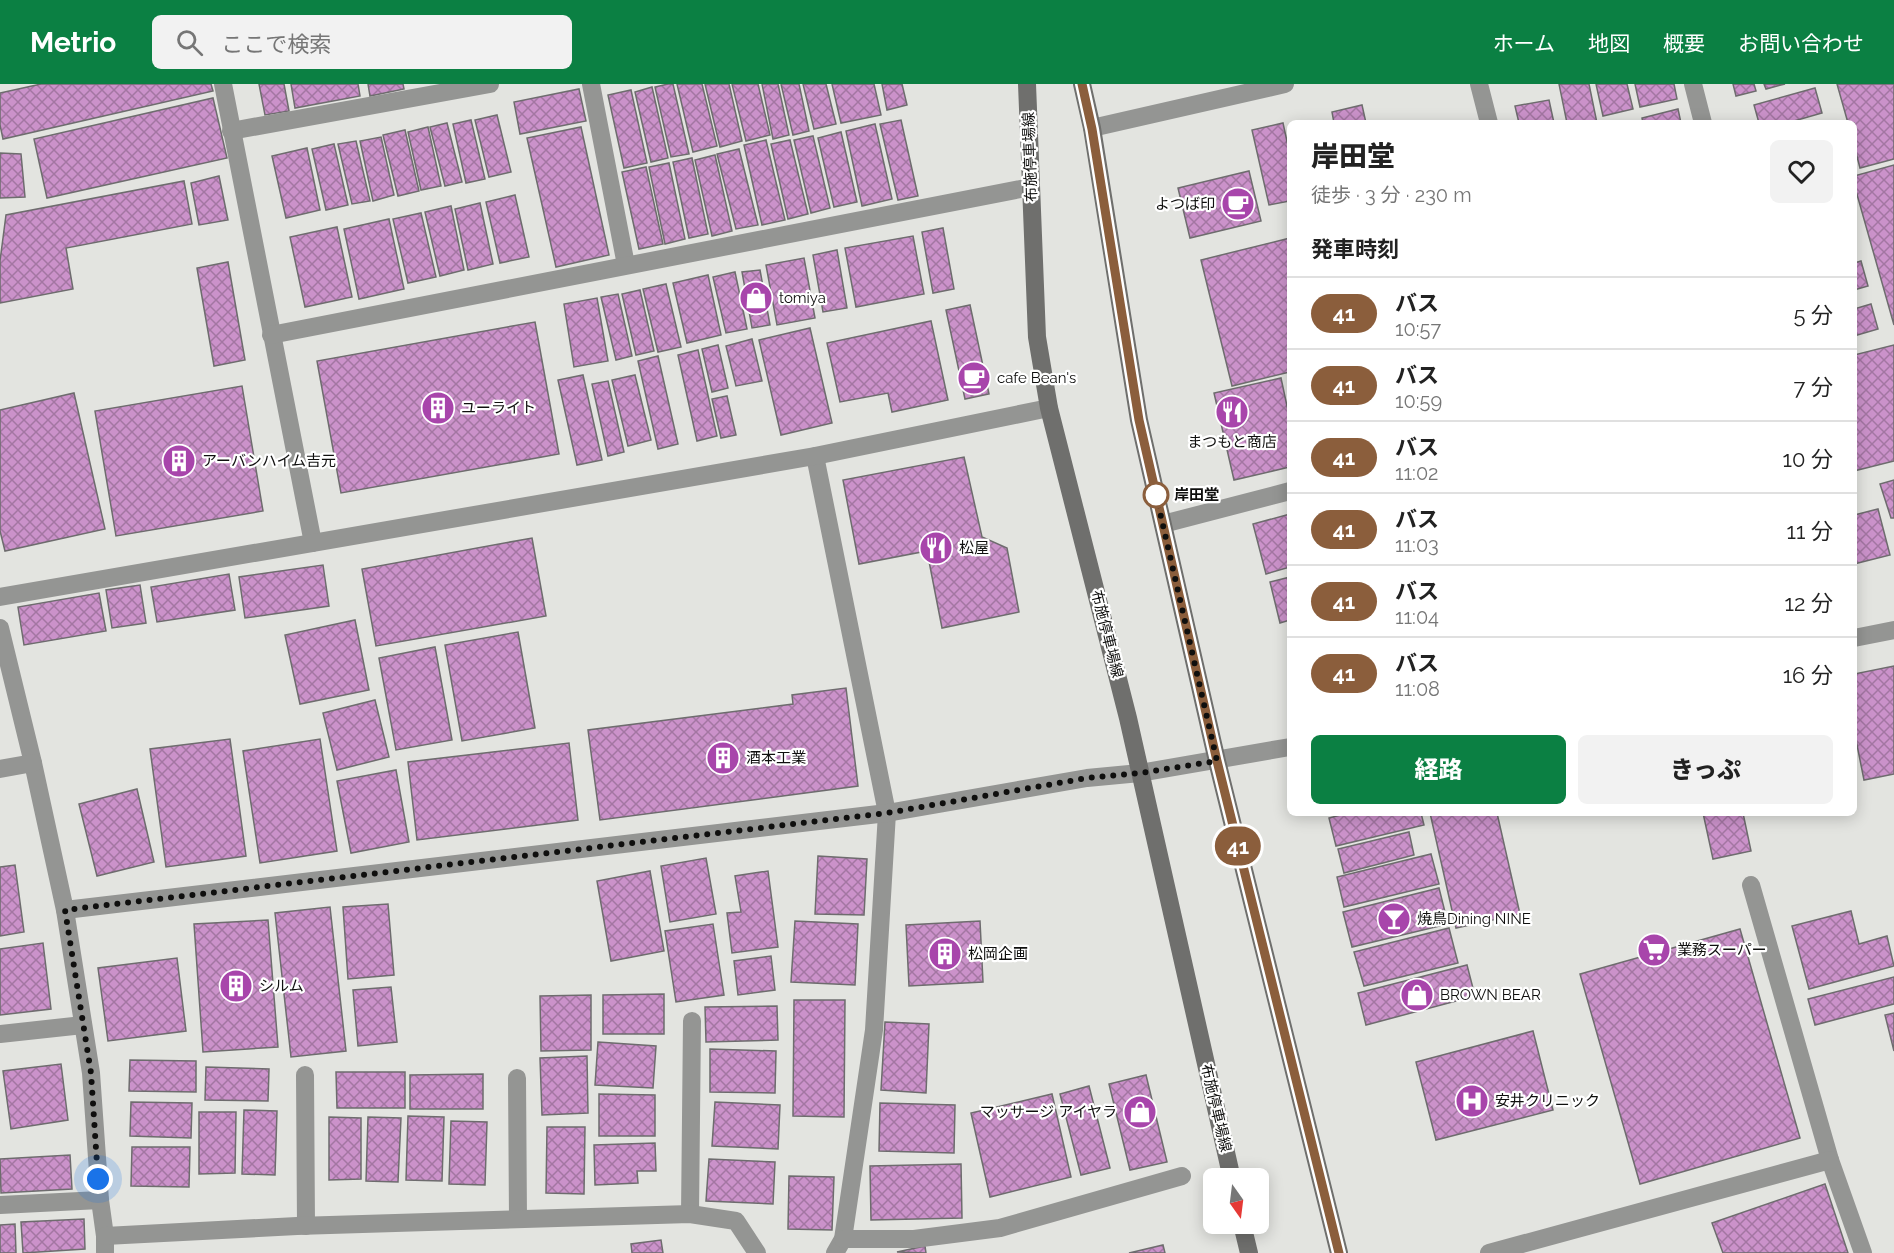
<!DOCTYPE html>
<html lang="ja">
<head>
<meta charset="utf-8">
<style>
	:root { --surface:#fff; --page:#f2f2f2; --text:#222; --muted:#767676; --line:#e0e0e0; --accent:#0b8043 }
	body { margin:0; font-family:Raleway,"Noto Sans JP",sans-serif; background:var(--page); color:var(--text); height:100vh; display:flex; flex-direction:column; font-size:22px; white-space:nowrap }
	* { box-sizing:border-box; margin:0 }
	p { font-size:20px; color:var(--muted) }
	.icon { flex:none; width:33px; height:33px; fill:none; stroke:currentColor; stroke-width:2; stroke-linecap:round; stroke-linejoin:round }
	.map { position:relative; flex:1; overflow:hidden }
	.panel { position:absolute; left:1287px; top:36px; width:570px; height:696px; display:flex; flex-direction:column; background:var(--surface); border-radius:9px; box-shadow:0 3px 15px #0003 }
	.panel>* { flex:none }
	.badge { padding:0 12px; border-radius:20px; font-size:21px; line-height:39px }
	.needle { width:39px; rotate:166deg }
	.tools { position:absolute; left:1203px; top:1084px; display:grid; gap:12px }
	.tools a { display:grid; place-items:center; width:66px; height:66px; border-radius:9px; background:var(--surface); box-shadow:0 3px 15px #0003; font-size:30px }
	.you { position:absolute; width:30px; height:30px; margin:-15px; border:4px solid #fff; border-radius:50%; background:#1a73e8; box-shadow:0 0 0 9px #1a73e833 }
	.map>.badge { position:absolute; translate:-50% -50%; box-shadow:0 0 0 3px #fff }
	h2 { padding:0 24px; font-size:22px; line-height:54px }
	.round { display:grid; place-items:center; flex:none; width:63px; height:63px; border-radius:9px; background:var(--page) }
	.headline { display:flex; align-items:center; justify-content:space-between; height:102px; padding:0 24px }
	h1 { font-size:28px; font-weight:800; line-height:45px }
	.primary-button { display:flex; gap:12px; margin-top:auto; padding:12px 24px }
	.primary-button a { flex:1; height:69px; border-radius:9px; background:var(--accent); color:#fff; font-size:24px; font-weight:800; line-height:69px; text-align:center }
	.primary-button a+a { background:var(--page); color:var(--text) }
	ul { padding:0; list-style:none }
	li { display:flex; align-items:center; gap:18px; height:72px; padding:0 24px; border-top:2px solid var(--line) }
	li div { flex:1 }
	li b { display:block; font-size:22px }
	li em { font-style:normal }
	li .badge { min-width:66px; font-weight:700; text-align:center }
	header { display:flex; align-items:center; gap:36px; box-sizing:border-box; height:84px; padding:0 30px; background:var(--accent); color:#fff }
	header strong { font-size:28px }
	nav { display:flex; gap:33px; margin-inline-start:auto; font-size:21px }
	.search { width:420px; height:54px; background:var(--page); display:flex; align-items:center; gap:15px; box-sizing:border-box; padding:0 21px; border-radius:9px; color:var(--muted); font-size:22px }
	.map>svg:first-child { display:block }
	.building { fill:url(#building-cross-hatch); stroke:#6e6c6e; stroke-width:1.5 }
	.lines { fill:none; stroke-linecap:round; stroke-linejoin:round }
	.lane { stroke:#949593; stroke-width:18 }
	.street { stroke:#949593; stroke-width:18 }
	.secondary { stroke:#6f6f6d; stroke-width:18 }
	.line-casing { stroke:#fff; stroke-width:14 }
	.line { stroke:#8b5e3c; stroke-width:9 }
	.walk { stroke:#0f0f0e; stroke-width:6; stroke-dasharray:0 10.8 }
	.stop-dot { fill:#fff; stroke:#8b5e3c; stroke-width:3 }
	.labels { text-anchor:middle; stroke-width:4.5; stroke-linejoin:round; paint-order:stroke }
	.street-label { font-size:15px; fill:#0f0f0e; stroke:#fff }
	.poi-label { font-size:15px; fill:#0f0f0e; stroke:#fff; text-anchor:start }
	.stop-label { font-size:15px; font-weight:bold; fill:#0f0f0e; stroke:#fff; text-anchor:start }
</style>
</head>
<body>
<header>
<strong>Metrio</strong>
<div class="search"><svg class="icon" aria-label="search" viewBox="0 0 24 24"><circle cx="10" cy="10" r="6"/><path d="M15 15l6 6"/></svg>ここで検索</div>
<nav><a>ホーム</a><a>地図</a><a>概要</a><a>お問い合わせ</a></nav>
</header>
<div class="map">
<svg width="1894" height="1169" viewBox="0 0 1894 1169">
	<defs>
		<pattern id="building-cross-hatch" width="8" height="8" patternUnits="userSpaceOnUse" patternTransform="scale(1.5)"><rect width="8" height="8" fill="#cb92ca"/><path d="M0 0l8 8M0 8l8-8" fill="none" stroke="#a376a2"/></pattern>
	</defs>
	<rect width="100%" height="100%" fill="#e3e4e0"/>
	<g class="building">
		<polygon points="41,0 211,0 213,7 3,55 0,41 0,9"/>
		<polygon points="259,0 284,0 289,27 265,31"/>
		<polygon points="291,0 358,0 360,12 295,24"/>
		<polygon points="368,0 403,0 404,5 370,12"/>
		<polygon points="668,0 673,0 689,70 671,73 655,3"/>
		<polygon points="677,0 702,0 717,62 693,68"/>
		<polygon points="705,0 729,0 742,57 720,63"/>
		<polygon points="732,0 758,0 770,51 746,57"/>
		<polygon points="762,0 778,0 789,51 773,55"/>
		<polygon points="781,0 799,0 809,47 793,51"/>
		<polygon points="803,0 826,0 836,40 814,45"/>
		<polygon points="832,0 874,0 881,31 841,39"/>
		<polygon points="882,0 902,0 907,21 887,26"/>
		<polygon points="1559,0 1589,0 1597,39 1567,39"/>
		<polygon points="1596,0 1627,0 1633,25 1603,32"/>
		<polygon points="1635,0 1674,0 1677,15 1640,23"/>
		<polygon points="1733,0 1754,0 1756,7 1736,12"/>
		<polygon points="1764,0 1785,0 1766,5"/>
		<polygon points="1837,0 1894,0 1894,75 1860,84 1854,61 1854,39 1848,39"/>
		<polygon points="652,3 668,74 651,78 635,8"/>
		<polygon points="1815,4 1822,29 1787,39 1759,39 1754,21"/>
		<polygon points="579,5 586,37 520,50 514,18"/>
		<polygon points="631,6 647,79 624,84 608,11"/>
		<polygon points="213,14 227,74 47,114 34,55"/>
		<polygon points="1549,16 1554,39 1519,39 1515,22"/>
		<polygon points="1362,21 1366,39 1334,39 1332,28"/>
		<polygon points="1678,25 1681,39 1643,39 1642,34"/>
		<polygon points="497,31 511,88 489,93 475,36"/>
		<polygon points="471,36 485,95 466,99 453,40"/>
		<polygon points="901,36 918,112 898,116 880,40"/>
		<polygon points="447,39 462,98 445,102 430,43"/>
		<polygon points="1283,39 1290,71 1290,117 1269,121 1252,46"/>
		<polygon points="875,40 892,115 862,122 846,47"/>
		<polygon points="428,43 441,102 421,106 408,48"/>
		<polygon points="581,43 609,171 556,183 527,54"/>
		<polygon points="405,46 419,107 398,112 383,51"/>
		<polygon points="841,48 857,118 834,123 818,54"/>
		<polygon points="813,52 830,124 811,129 794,56"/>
		<polygon points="381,53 394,111 373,117 360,57"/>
		<polygon points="766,56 785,136 762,141 744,61"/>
		<polygon points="790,56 808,130 788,135 771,60"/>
		<polygon points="356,57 370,117 352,120 338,60"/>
		<polygon points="334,60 348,121 326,126 312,65"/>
		<polygon points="307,64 320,126 286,134 272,72"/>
		<polygon points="739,65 758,141 736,145 717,70"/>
		<polygon points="0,69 21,70 25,113 0,114"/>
		<polygon points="715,71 732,147 712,152 695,76"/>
		<polygon points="692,74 708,150 689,154 673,78"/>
		<polygon points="669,79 685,155 665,160 649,83"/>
		<polygon points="1894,81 1894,241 1854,100 1854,92"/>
		<polygon points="646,83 663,160 639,165 622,88"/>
		<polygon points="1249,87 1261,137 1190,154 1178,104"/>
		<polygon points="219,92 228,136 199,141 191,99"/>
		<polygon points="184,97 192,140 66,164 73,205 0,219 0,177 6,131"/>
		<polygon points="515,111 529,173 500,179 486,118"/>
		<polygon points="480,119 493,180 468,186 455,125"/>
		<polygon points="451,122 464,186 440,192 425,128"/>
		<polygon points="421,129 436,193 408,199 393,135"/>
		<polygon points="389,135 404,205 359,215 344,145"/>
		<polygon points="337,143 352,213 305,223 290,153"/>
		<polygon points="943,144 954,205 933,209 922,148"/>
		<polygon points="913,152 924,210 856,223 845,164"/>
		<polygon points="1290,154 1290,288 1232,302 1201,176"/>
		<polygon points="837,166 847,224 823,228 813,171"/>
		<polygon points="804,174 815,234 777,241 766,181"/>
		<polygon points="1861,177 1868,202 1854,206 1854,179"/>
		<polygon points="228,178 245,276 214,282 197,184"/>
		<polygon points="760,186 770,241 752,244 742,188"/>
		<polygon points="735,188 747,245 726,249 713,193"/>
		<polygon points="708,191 721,251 687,259 673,199"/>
		<polygon points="666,200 681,263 658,268 643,205"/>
		<polygon points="640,206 654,267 636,271 622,210"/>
		<polygon points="618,210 632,272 616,276 601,213"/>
		<polygon points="597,214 608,277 574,283 564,220"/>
		<polygon points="1871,220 1878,245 1854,252 1854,225"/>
		<polygon points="970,221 989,310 965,315 946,226"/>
		<polygon points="931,237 948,316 892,328 888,309 840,318 827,259"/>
		<polygon points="535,238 559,370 341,409 317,277"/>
		<polygon points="810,244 832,339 781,351 759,256"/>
		<polygon points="752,255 762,297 736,302 726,262"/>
		<polygon points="718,261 728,304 712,308 702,265"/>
		<polygon points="1894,261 1894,377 1854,387 1854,271"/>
		<polygon points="698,266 717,352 697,357 678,271"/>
		<polygon points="658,272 678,360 658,365 638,277"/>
		<polygon points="583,291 602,376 577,381 558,296"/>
		<polygon points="635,291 651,356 628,362 612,296"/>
		<polygon points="1281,294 1290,336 1290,383 1234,396 1214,309"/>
		<polygon points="608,297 624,368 608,372 592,300"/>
		<polygon points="242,302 263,427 116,452 95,327"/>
		<polygon points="74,309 105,445 5,467 0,447 0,326"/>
		<polygon points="727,312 736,351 721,354 712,315"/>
		<polygon points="964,373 982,453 1007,464 1019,528 942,544 927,467 859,480 843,396"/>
		<polygon points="1894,396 1894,434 1891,434 1880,400"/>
		<polygon points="1878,425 1890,471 1854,480 1854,431"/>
		<polygon points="1290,430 1290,483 1266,490 1253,440"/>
		<polygon points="532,454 546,532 376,562 362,485"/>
		<polygon points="323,481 329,522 245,534 239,493"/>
		<polygon points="229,490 235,526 157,538 151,503"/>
		<polygon points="1290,493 1290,536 1280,539 1270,498"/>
		<polygon points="140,501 146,539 112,544 106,506"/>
		<polygon points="99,509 106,547 24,561 18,523"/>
		<polygon points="355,536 369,606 300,620 285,551"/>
		<polygon points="518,548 535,644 462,657 445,561"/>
		<polygon points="435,563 452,656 396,666 379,574"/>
		<polygon points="1894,582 1894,690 1864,696 1854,646 1854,590"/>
		<polygon points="846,604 858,702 600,736 588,646 793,620 792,611"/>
		<polygon points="375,616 389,673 337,686 323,629"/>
		<polygon points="230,655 246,772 166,783 150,665"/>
		<polygon points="320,655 337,767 260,779 243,667"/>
		<polygon points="569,659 578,736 417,756 408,678"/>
		<polygon points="396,686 409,758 351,769 337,697"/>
		<polygon points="137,705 154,778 97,792 79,720"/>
		<polygon points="1348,729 1421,729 1424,741 1336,762 1329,734"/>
		<polygon points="1430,729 1497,729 1520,830 1456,844"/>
		<polygon points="1703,729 1743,729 1751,767 1713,775"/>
		<polygon points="1409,748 1414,771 1344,789 1338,765"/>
		<polygon points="1431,770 1439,800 1344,823 1337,793"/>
		<polygon points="818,772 867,775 864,831 815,830"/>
		<polygon points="706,774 716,830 670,838 661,782"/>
		<polygon points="15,781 24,848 0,852 0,783"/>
		<polygon points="650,787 664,867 611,877 597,797"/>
		<polygon points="768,787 778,863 732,869 727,829 741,828 735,792"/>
		<polygon points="1439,804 1448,840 1352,863 1343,828"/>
		<polygon points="388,820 394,891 348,895 343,823"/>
		<polygon points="330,823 346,967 291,973 275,829"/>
		<polygon points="1851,827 1859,860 1887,852 1894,882 1809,905 1792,842"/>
		<polygon points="268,836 278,963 203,968 194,840"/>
		<polygon points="795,837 858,840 855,901 791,898"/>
		<polygon points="980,837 983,898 909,902 906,841"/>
		<polygon points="713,840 724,911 676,918 665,847"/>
		<polygon points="1449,844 1458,879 1364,902 1354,868"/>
		<polygon points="1740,845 1800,1054 1640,1100 1580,890"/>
		<polygon points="43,859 51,925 0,931 0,865"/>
		<polygon points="771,872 775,906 738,911 734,877"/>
		<polygon points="177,874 186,947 108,957 98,884"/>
		<polygon points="1467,881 1475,912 1366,941 1358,909"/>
		<polygon points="1894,893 1894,920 1815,941 1808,915"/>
		<polygon points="391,903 397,958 358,962 353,906"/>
		<polygon points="664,910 664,950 603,950 603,911"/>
		<polygon points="591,911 591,966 541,967 540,912"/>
		<polygon points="794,916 845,916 844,1033 793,1032"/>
		<polygon points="777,922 778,956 706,958 705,923"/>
		<polygon points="1894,929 1894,967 1885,931"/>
		<polygon points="885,938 929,940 926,1009 881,1006"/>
		<polygon points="1533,947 1553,1026 1436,1056 1416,978"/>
		<polygon points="598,958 656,962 653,1004 595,1001"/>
		<polygon points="710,965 776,967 775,1009 710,1008"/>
		<polygon points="587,972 588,1029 542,1031 540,974"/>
		<polygon points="130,976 196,977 196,1008 129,1007"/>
		<polygon points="61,980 68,1036 11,1045 3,987"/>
		<polygon points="206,983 269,985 268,1017 205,1016"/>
		<polygon points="336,988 405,988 405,1024 337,1024"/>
		<polygon points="483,990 483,1025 410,1025 410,991"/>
		<polygon points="1146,991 1167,1078 1130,1086 1109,1000"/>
		<polygon points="1089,1002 1110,1084 1081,1091 1060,1010"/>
		<polygon points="599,1010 655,1011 655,1052 599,1052"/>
		<polygon points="1052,1010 1071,1093 990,1113 971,1029"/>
		<polygon points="131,1018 192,1019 191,1054 130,1052"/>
		<polygon points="715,1018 780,1021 778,1065 712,1062"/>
		<polygon points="880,1019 955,1021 954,1069 879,1067"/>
		<polygon points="244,1026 277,1027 275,1091 242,1090"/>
		<polygon points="199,1028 236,1028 235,1089 199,1090"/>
		<polygon points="408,1032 444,1033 442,1097 406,1096"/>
		<polygon points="329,1033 361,1034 361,1095 329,1096"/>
		<polygon points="368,1033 401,1034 398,1098 366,1097"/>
		<polygon points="451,1037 487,1038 485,1101 449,1100"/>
		<polygon points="547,1043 585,1043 584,1110 546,1109"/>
		<polygon points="655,1059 656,1087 637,1087 638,1099 595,1101 594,1061"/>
		<polygon points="132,1063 190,1063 189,1103 131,1102"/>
		<polygon points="70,1071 72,1105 1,1109 0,1075"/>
		<polygon points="709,1075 775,1078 773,1120 706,1117"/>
		<polygon points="961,1080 962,1134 871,1136 870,1082"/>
		<polygon points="789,1092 834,1093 832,1146 788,1145"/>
		<polygon points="1825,1100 1848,1169 1723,1169 1712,1139"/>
		<polygon points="84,1135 85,1165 23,1169 21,1138"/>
		<polygon points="15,1140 16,1169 0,1169 0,1141"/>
		<polygon points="661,1156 663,1169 632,1169 631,1160"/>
		<polygon points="1163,1161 1165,1169 1129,1169"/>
		<polygon points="925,1162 926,1169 897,1168"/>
	</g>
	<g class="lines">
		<g class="lane">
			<polyline points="231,47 490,0"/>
			<polyline points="1163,440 1290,407"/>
			<polyline points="305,991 306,1142"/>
			<polyline points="517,994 518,1135"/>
			<polyline points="0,1121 100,1116"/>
			<polyline points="690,1130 692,937"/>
		</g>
		<g class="street">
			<polyline points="223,0 313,459"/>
			<polyline points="591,0 626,181"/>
			<polyline points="1479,0 1489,39"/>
			<polyline points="1693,0 1703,39"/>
			<polyline points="1092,44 1285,0"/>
			<polyline points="271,251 1031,103"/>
			<polyline points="815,372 887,729 874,946 843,1155 835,1169"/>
			<polyline points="0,513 815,372 1049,324"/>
			<polyline points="0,544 33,679 65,826 91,989 100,1116 105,1152 105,1169"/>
			<polyline points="1854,554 1894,546"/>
			<polyline points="0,685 33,679"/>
			<polyline points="1751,801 1830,1076 1863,1169"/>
			<polyline points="65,826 887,729 1087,694 1140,689 1290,663"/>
			<polyline points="0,950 83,941"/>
			<polyline points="105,1152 297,1142 690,1130 736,1137 757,1169"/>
			<polyline points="843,1155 914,1155 1000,1144 1182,1092"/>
			<polyline points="1489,1169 1830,1076"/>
		</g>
		<g class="secondary">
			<polyline points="1027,0 1037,253 1049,324 1128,634 1232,1095"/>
			<polyline points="1082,0 1092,44 1139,336 1217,677 1339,1169"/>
			<polyline points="1242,1140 1249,1169"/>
		</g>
	</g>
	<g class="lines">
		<g class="line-casing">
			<polyline id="line" points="1082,0 1092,45 1139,336 1217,677 1339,1169"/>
		</g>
		<use href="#line" class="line"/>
		<polyline class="walk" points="98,1095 91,989 65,826 887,729 1087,694 1140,689 1217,677 1156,411"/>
	</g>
	<defs>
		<g id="cafe-disc" transform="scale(1.725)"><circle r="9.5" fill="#a845ab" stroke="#fff"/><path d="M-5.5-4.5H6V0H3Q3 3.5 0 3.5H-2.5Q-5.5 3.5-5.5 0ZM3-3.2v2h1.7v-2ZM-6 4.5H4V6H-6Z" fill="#fff"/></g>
		<g id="shop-disc" transform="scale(1.725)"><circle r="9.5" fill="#a845ab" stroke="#fff"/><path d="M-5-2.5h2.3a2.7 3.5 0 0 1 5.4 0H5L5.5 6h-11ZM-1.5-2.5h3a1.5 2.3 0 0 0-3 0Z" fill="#fff"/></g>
		<g id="building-disc" transform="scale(1.725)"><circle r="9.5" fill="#a845ab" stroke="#fff"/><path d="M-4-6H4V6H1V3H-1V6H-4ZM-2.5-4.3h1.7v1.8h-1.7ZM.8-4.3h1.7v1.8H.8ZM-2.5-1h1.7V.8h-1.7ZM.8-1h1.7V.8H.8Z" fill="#fff"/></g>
		<g id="restaurant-disc" transform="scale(1.725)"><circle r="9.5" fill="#a845ab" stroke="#fff"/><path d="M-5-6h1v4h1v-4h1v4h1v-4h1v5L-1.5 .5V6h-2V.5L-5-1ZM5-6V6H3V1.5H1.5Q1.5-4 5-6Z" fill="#fff"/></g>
		<g id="bar-disc" transform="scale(1.725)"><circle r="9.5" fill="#a845ab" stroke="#fff"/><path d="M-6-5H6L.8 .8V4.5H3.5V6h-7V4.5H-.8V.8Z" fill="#fff"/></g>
		<g id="supermarket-disc" transform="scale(1.725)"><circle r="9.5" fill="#a845ab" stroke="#fff"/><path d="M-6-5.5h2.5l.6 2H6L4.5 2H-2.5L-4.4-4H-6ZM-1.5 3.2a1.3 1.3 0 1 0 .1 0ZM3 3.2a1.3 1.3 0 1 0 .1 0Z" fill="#fff"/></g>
		<g id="hospital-disc" transform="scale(1.725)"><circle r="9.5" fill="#a845ab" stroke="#fff"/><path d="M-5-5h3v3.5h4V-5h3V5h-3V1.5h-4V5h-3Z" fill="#fff"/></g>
	</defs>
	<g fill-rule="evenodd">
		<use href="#cafe-disc" x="1238" y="120"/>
		<use href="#shop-disc" x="756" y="214"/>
		<use href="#cafe-disc" x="974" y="294"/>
		<use href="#building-disc" x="438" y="324"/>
		<use href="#restaurant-disc" x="1232" y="328"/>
		<use href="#building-disc" x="179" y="377"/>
		<use href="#restaurant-disc" x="936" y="464"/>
		<use href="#building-disc" x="723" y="674"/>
		<use href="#bar-disc" x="1394" y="835"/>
		<use href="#supermarket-disc" x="1654" y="866"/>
		<use href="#building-disc" x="945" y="870"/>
		<use href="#building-disc" x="236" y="902"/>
		<use href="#shop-disc" x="1417" y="911"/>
		<use href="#hospital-disc" x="1472" y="1017"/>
		<use href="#shop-disc" x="1140" y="1028"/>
	</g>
	<circle class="stop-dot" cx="1156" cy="411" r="12"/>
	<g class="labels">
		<g class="street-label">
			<text transform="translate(1030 73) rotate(-92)" y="5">布施停車場線</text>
			<text transform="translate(1107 550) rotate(76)" y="5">布施停車場線</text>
			<text transform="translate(1216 1024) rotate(77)" y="5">布施停車場線</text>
		</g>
		<g class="poi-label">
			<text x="1215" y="125" text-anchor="end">よつば印</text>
			<text x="779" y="219">tomiya</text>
			<text x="997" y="299">cafe Bean's</text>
			<text x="461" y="329">ユーライト</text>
			<text x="1232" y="363" text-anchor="middle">まつもと商店</text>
			<text x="202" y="382">アーバンハイム吉元</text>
			<text x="959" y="469">松屋</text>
			<text x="746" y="679">酒本工業</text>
			<text x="1417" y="840">焼鳥Dining NINE</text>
			<text x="1677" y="871">業務スーパー</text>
			<text x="968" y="875">松岡企画</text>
			<text x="259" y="907">シルム</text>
			<text x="1440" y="916">BROWN BEAR</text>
			<text x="1495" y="1022">安井クリニック</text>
			<text x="1117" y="1033" text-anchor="end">マッサージ アイヤラ</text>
		</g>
		<g class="stop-label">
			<text x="1174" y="416">岸田堂</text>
		</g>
	</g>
</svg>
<div class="tools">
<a><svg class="needle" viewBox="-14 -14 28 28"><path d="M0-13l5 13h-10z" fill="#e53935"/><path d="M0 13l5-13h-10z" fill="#767676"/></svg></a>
</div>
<div class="you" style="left:98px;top:1095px"></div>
<b class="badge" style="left:1238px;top:762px;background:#8b5e3c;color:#fff">41</b>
<section class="panel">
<div class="headline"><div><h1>岸田堂</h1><p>徒歩 · 3 分 · 230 m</p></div><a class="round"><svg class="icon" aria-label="heart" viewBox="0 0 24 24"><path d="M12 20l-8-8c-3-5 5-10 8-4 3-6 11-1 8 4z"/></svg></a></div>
<h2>発車時刻</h2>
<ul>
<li><span class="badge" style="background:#8b5e3c;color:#fff">41</span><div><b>バス</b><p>10:57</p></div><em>5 分</em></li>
<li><span class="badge" style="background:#8b5e3c;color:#fff">41</span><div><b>バス</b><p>10:59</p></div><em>7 分</em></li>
<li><span class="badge" style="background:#8b5e3c;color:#fff">41</span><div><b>バス</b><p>11:02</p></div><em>10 分</em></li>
<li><span class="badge" style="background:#8b5e3c;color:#fff">41</span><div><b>バス</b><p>11:03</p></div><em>11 分</em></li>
<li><span class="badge" style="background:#8b5e3c;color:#fff">41</span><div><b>バス</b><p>11:04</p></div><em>12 分</em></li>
<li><span class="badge" style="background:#8b5e3c;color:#fff">41</span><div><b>バス</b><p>11:08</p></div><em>16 分</em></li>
</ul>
<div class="primary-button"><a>経路</a><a>きっぷ</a></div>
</section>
</div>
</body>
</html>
